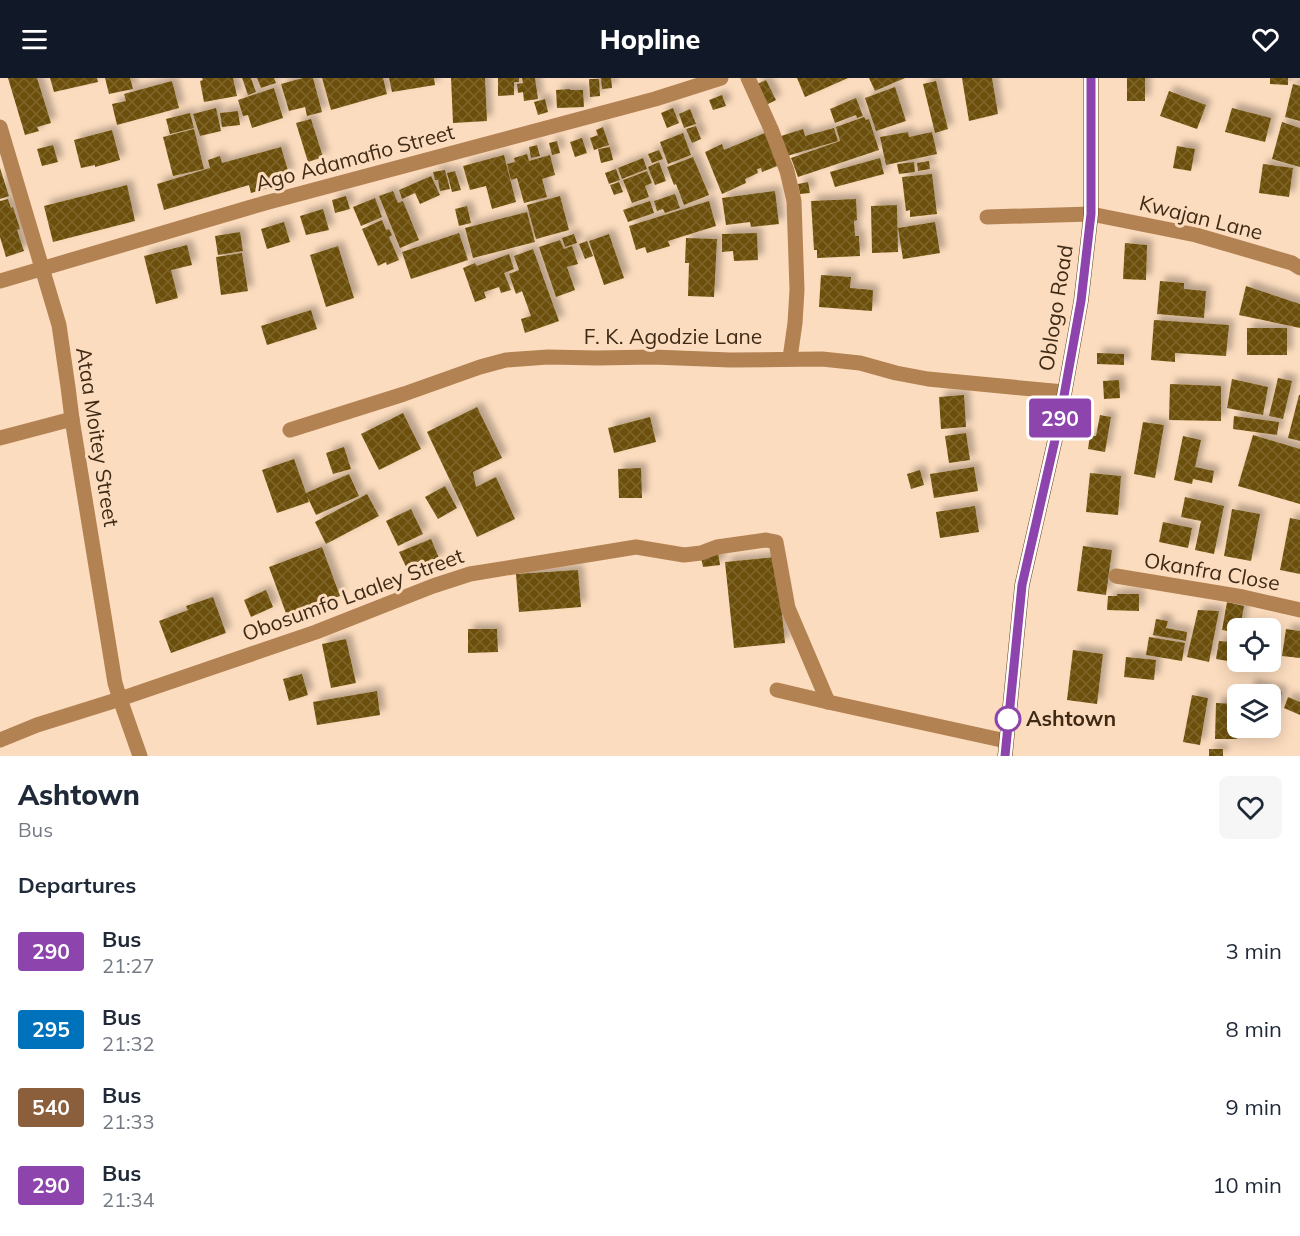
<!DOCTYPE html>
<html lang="en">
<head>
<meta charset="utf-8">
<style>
	:root { --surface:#fff; --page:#f6f6f7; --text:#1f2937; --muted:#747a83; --accent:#111827 }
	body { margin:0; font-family:Mulish,sans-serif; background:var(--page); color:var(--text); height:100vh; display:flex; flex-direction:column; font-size:22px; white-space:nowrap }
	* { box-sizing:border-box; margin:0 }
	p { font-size:20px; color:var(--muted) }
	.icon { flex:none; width:33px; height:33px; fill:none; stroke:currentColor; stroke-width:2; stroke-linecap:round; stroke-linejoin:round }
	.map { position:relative; height:678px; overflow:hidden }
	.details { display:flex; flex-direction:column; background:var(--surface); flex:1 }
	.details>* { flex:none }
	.badge { padding:0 12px; border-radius:4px; font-size:21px; line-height:39px }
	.controls { position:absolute; left:1227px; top:540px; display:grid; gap:12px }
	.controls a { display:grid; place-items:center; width:54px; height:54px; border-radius:9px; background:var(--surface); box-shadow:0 3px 15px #0003; font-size:30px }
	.map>.badge { position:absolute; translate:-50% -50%; box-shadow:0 0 0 3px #fff }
	h2 { padding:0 18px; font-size:22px; line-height:54px }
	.round { display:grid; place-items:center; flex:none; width:63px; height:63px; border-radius:9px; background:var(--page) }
	.head { display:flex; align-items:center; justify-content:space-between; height:102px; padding:0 18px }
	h1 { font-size:28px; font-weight:800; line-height:45px }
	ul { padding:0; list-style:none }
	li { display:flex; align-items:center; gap:18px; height:78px; padding:0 18px }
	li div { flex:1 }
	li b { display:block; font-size:22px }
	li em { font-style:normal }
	li .badge { min-width:66px; font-weight:700; text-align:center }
	header { display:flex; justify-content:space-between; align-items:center; height:78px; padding:0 18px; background:var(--accent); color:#fff; font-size:27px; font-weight:800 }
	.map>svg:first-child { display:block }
	.building { fill:url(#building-cross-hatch); filter:url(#shadow) }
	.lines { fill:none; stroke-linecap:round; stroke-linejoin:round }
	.minor { stroke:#b38253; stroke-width:15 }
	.major { stroke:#62401f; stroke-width:15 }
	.line-casing { stroke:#fff; stroke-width:14 }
	.line { stroke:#8e44ad; stroke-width:9 }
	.stop-dot { fill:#fff; stroke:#8e44ad; stroke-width:3 }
	.labels { text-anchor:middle; stroke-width:6; stroke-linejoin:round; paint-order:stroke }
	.street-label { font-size:21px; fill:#3f2a16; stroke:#fcdcbe }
	.stop-label { font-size:21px; font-weight:bold; fill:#3f2a16; stroke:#fcdcbe; text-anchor:start }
</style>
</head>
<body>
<header><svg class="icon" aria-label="menu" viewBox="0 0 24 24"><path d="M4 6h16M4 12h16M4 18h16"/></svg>Hopline<svg class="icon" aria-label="heart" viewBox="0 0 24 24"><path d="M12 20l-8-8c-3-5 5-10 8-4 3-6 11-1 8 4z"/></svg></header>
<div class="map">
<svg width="1300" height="678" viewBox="0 0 1300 678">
	<defs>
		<pattern id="building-cross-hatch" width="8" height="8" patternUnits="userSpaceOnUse" patternTransform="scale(1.5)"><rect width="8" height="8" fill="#6c5009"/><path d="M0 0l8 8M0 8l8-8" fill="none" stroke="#7e662c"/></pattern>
		<filter id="shadow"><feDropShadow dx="5.5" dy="-5.5" stdDeviation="3" flood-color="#0004"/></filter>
	</defs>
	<rect width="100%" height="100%" fill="#fcdcbe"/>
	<g class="building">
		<polygon points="8,0 37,0 51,45 37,49 39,53 25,57"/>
		<polygon points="50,0 97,0 98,4 54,14"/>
		<polygon points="105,0 130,0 133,11 109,16"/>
		<polygon points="202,0 233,0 237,18 204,24 200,3 203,2"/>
		<polygon points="242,0 251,0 256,14 248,17"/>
		<polygon points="257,0 274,0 276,5 261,10"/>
		<polygon points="303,0 313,0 322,34 307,38 305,29 289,33 281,6"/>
		<polygon points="322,0 383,0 387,16 331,32"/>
		<polygon points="389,0 434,0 435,7 392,14"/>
		<polygon points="451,0 485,0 487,43 453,45"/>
		<polygon points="498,0 519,0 519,4 514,4 514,17 498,18"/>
		<polygon points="522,0 535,0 538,21 524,23 523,14 518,15 517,6 523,5"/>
		<polygon points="601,0 611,0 612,10 602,11"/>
		<polygon points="797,0 848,0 805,19"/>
		<polygon points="869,0 905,0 875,13"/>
		<polygon points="962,0 992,0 998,36 969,43"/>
		<rect x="1127" y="0" width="18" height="23"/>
		<polygon points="1270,0 1288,0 1288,7 1270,6"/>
		<polygon points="589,1 599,1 600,18 590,19"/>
		<polygon points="766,2 776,22 766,27 755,7"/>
		<polygon points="172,3 179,30 117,47 112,26 126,23 124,16"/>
		<polygon points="936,3 948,51 935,55 923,6"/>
		<polygon points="1293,6 1300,8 1300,43 1285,39"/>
		<polygon points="895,9 906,43 876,53 865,20"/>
		<polygon points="274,10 283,40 252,50 248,37 243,38 238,22"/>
		<polygon points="570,11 570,12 583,12 584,29 557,30 556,12"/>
		<polygon points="1169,13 1206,27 1197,51 1160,38"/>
		<polygon points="722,17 726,28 713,32 709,22"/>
		<polygon points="856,20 863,38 857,40 856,37 835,45 830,31"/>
		<polygon points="545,21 548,34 538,37 534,24"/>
		<polygon points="216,30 221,53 200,58 193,36"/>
		<polygon points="673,30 679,45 667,50 661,35"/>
		<polygon points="1232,30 1271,40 1265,64 1225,54"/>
		<polygon points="690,31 696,46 684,50 679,36"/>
		<polygon points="238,33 240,47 222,49 220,35"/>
		<polygon points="190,35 194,50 170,56 166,41"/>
		<polygon points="864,39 866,42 869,41 879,72 798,99 791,80 840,63 836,49"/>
		<polygon points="311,41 323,79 308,84 296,45"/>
		<polygon points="1282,44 1300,50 1300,89 1272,81"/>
		<polygon points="696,48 701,61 692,65 686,51"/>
		<polygon points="603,49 609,67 594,72 590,60 598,57 596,52"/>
		<polygon points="834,50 838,63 787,78 781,58 803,51 805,58"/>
		<polygon points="194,51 204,91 173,98 163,59"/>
		<polygon points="112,52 120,82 95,89 95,87 81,90 74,62"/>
		<polygon points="767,54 780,87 762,94 761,90 757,91 758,95 745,101 746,105 722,116 705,74 722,66 724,72"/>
		<polygon points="908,54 909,59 932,54 937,76 886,87 880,59"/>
		<polygon points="683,55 691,77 668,86 660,64"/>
		<polygon points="582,60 587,75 575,79 570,64"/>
		<polygon points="557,63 560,75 552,77 549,65"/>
		<polygon points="53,67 58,84 42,88 37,71"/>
		<polygon points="537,67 540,78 531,80 529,69"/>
		<polygon points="1177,68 1195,71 1191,93 1173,90"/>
		<polygon points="281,69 289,96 269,101 271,109 251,115 249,107 164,132 157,106 210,90 208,82 220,78 222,85"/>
		<polygon points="610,69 613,82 601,85 598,71"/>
		<polygon points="659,72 663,81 652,85 648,76"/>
		<polygon points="527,76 529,83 550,77 555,97 542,101 547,119 524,125 517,100 511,102 507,86 515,84 514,80"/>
		<polygon points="504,77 516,124 492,131 486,108 470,112 463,88"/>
		<polygon points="693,79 709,117 684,127 676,106 674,107 667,89"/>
		<polygon points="643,80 647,91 622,101 618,90"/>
		<polygon points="880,80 884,96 835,109 830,94"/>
		<polygon points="929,83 930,91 918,93 917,85"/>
		<polygon points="659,84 666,103 655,107 648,89"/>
		<polygon points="914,84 915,94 899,96 897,86"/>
		<polygon points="1263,86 1293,90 1289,119 1259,115"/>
		<polygon points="0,90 9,118 0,121"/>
		<polygon points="616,91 620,102 609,106 605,95"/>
		<polygon points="445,92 450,111 440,113 438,102 435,102 433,94"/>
		<polygon points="455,93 461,112 452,114 447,95"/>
		<polygon points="647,93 652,105 645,108 649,119 632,125 623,102"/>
		<polygon points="932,96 937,136 910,139 910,132 906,133 902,99"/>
		<polygon points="431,98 440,117 420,126 415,115 402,121 399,112"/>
		<polygon points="619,104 623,114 614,117 610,107"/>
		<polygon points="808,104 810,115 800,116 798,106"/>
		<polygon points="127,107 135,143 53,164 44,128"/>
		<polygon points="393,113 398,125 403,123 419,162 400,170 379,118"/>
		<polygon points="775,113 779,146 751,149 750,144 726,147 722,120"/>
		<polygon points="675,116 680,130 665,135 663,131 657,133 654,123"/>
		<polygon points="346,118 350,131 335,135 332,122"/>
		<polygon points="560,118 569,152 536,161 527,127"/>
		<polygon points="375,120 382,139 361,148 353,129"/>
		<polygon points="8,121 11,130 13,129 20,151 17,152 24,173 6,179 0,159 0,123"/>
		<polygon points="856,121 857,142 854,143 855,158 859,158 860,178 817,180 817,172 814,172 811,123"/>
		<polygon points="650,123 654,135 628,144 623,132"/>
		<polygon points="709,123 716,148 668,163 670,168 647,175 645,169 636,172 629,148"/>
		<polygon points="897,127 898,174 872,175 871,128"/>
		<polygon points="467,128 471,145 459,148 455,131"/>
		<polygon points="323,131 329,152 306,157 300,138"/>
		<polygon points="527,134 535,164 473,180 465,150"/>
		<polygon points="382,142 386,152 389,151 392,157 389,159 399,182 387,187 386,184 378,188 362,151"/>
		<polygon points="284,144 290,164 267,171 261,151"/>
		<polygon points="935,144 940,175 903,181 898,150"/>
		<polygon points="240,154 243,173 218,177 215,158"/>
		<polygon points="459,155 468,182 411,201 402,174"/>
		<polygon points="757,155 758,182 734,183 733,173 722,174 722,156"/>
		<polygon points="574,156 577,165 565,169 562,160"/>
		<polygon points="609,156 624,200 604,207 589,163"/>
		<polygon points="686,160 717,161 714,219 688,218 689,185 685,185"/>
		<polygon points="560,162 564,171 572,168 578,186 567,189 575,212 556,219 539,169"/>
		<polygon points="587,163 593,178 585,181 579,166"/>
		<polygon points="1125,165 1147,167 1146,202 1123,201"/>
		<polygon points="187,167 192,187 171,192 178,220 156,226 144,178"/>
		<polygon points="338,168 354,220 326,229 310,177"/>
		<polygon points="533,171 559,243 525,255 521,241 531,238 522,213 516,216 509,196 519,192 514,178"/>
		<polygon points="242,175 248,213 221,217 216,179"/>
		<polygon points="509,176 514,191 504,195 511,212 501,215 499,209 484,214 486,220 475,224 463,190 475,185 477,188"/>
		<polygon points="821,197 851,199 850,210 873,212 872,233 819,229"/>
		<polygon points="1160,203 1184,205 1184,211 1206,213 1204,240 1157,236"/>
		<polygon points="1246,208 1300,226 1300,250 1239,237"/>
		<polygon points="311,232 317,251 267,267 261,248"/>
		<polygon points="1154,242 1229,247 1226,278 1175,275 1175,284 1151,282"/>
		<rect x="1247" y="250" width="40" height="27"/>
		<polygon points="1097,275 1124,276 1124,287 1097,286"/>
		<polygon points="1278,300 1292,303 1283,341 1269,338"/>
		<polygon points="1232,301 1268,309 1263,337 1227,330"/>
		<polygon points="1119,302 1120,320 1104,321 1103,303"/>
		<polygon points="1170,306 1221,308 1221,343 1169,342"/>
		<polygon points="964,317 966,349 941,351 939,319"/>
		<polygon points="1299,317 1300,317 1300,363 1288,360"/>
		<polygon points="477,329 502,380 473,394 476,409 496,399 515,441 477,459 427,354"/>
		<polygon points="403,335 421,371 379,392 361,356"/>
		<polygon points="1100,337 1111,339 1105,374 1088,371 1090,357 1096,358"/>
		<polygon points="1234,338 1279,344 1277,357 1233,351"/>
		<polygon points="650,339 656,364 614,375 608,350"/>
		<polygon points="1143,344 1164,347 1155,400 1134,396"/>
		<polygon points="966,355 970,382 949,385 945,358"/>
		<polygon points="1253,357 1300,371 1300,426 1238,408"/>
		<polygon points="1183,358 1201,362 1195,389 1214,393 1212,405 1193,401 1192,406 1174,402"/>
		<polygon points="344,369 351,391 333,396 326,375"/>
		<polygon points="294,381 306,415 349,396 359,418 316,437 307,418 309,424 277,435 262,392"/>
		<polygon points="974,389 978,413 934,420 930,396"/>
		<polygon points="641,390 642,420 619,420 618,391"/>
		<polygon points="920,392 924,407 911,411 907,396"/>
		<polygon points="1090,395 1121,398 1118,437 1086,434"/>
		<polygon points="445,408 457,430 438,441 425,419"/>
		<polygon points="367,416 379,438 326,466 315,444"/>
		<polygon points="1185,419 1224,428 1214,476 1195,472 1201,443 1181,439"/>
		<polygon points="975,428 979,454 940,460 936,434"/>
		<polygon points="411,431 423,456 398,468 386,443"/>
		<polygon points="1232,431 1260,436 1251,483 1224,478"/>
		<polygon points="1290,440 1300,442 1300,496 1280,492"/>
		<polygon points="1163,444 1192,450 1188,470 1159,464"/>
		<polygon points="431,461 439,480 410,497 399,474"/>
		<polygon points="1083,468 1112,472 1106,517 1077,513"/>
		<polygon points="322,469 340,518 287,538 269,489"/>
		<polygon points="718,474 720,487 703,489 700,475"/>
		<polygon points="776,479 785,565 734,570 725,484"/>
		<polygon points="578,492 581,529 519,534 516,496"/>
		<polygon points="266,512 273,529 251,539 244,522"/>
		<polygon points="1117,516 1139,516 1139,533 1107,532 1108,518 1117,518"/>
		<polygon points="213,519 226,555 171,575 159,543 188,532 186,528"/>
		<polygon points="1227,524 1244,528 1240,550 1238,550 1238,555 1222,552"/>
		<polygon points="1198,532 1219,533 1209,584 1187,579"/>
		<polygon points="1156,541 1168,543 1166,550 1187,554 1186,563 1153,557"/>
		<polygon points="468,551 497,551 498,574 468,575"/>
		<polygon points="1286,551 1300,553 1300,580 1282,578"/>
		<polygon points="1149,559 1185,565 1182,583 1146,577"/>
		<polygon points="346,561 356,605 331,610 322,566"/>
		<polygon points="1219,563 1230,564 1228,583 1216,581"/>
		<polygon points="1073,572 1103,576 1097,626 1067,622"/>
		<polygon points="1126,579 1156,582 1154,602 1124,599"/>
		<polygon points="302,596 308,617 289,623 283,601"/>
		<polygon points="1250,606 1282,614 1277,633 1270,632 1270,616 1248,616"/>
		<polygon points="377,613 380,637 317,647 313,624"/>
		<polygon points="1192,617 1208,620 1200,667 1183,664"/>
		<polygon points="1288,619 1300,624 1300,637 1284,630"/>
		<polygon points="1216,625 1237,626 1237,661 1215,661"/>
		<rect x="1209" y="671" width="14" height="7"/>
	</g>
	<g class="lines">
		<g class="minor">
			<polyline points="748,0 771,51 787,93 794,123 797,212 795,245 790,280"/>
			<polyline points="0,49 59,247 68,309 72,341 115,605 120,621 140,678"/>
			<polyline points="987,139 1091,136 1196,157 1292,185 1300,190"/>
			<polyline points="0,203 265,125 655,21 721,0"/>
			<polyline points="290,352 404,316 480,289 506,282 548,279 597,280 653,279 730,282 822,281 860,285 896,295 928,301 1064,314"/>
			<polyline points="0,360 72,341"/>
			<polyline points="1116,498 1243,519 1300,532"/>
			<polyline points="777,612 828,624 1006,663"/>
			<polyline points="0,662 37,647 120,621 316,554 433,508 470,496 636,469 684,477 701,475 717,469 766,462 776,464 788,530 828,624"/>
		</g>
		<polyline class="major" points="1005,678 1022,507 1060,340 1081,223 1091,136 1091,0"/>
	</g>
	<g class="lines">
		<g class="line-casing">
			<polyline id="line" points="1005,678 1022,507 1060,340 1081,223 1091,136 1091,0"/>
		</g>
		<use href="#line" class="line"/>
	</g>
	<circle class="stop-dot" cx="1008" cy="641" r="12"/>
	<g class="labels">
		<g class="street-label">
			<text transform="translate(355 80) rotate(-15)" y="7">Ago Adamafio Street</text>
			<text transform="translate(1201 140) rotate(14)" y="7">Kwajan Lane</text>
			<text transform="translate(1056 230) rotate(-81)" y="7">Oblogo Road</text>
			<text x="673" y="266">F. K. Agodzie Lane</text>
			<text transform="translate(97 359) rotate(81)" y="7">Ataa Moitey Street</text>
			<text transform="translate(1212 494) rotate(10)" y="7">Okanfra Close</text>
			<text transform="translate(353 517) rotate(-20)" y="7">Obosumfo Laaley Street</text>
		</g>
		<g class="stop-label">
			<text x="1026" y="648">Ashtown</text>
		</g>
	</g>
</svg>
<div class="controls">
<a><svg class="icon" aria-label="locate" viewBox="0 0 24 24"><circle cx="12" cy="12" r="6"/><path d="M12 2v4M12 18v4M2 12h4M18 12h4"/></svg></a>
<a><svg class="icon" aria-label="layers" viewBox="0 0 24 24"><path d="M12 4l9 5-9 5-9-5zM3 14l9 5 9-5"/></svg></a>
</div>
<b class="badge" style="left:1060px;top:340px;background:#8e44ad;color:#fff">290</b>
</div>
<section class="details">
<div class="head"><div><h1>Ashtown</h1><p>Bus</p></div><a class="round"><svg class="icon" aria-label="heart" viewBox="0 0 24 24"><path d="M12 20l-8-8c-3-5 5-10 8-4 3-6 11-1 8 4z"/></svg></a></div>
<h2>Departures</h2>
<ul>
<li><span class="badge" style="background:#8e44ad;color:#fff">290</span><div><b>Bus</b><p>21:27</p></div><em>3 min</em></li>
<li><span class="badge" style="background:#0072bc;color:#fff">295</span><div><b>Bus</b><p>21:32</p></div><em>8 min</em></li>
<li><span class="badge" style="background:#8b5e3c;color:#fff">540</span><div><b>Bus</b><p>21:33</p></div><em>9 min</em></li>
<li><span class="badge" style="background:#8e44ad;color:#fff">290</span><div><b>Bus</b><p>21:34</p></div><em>10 min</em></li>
</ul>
</section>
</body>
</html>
